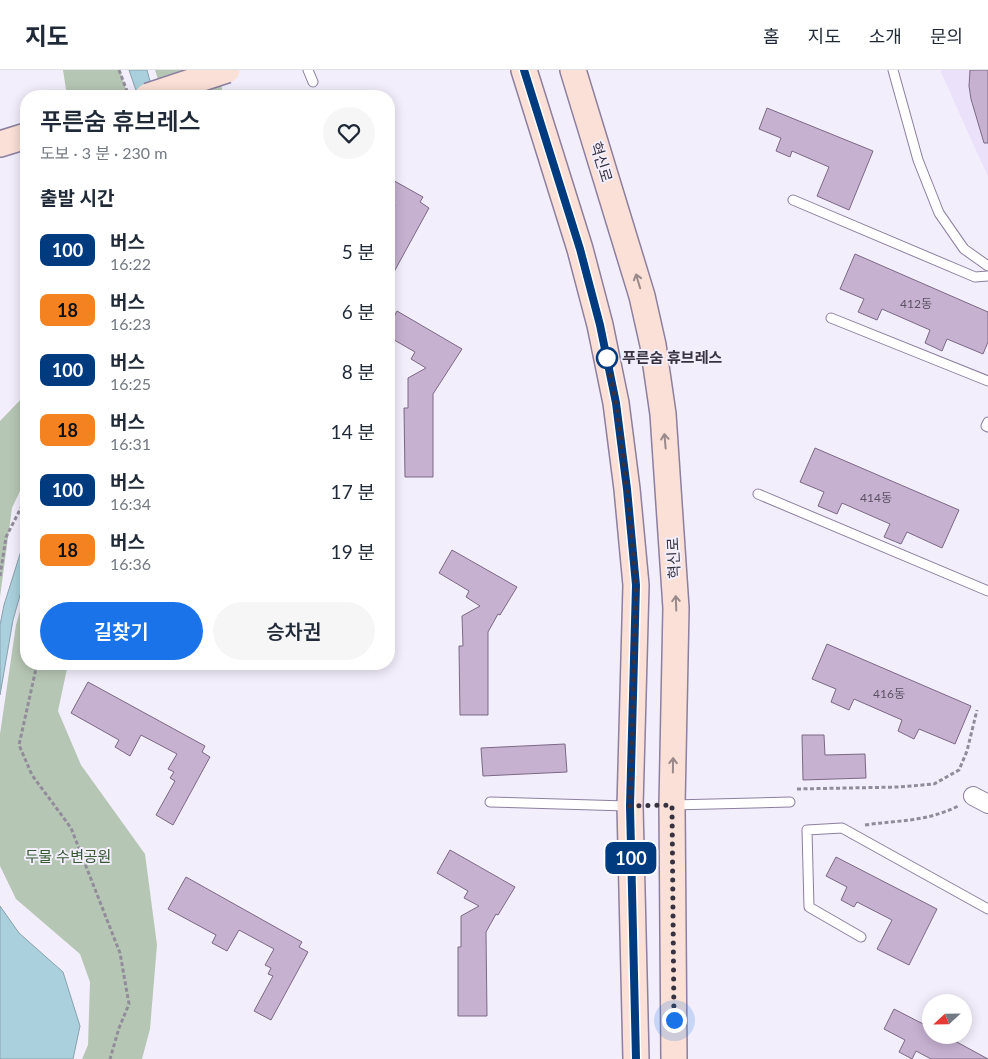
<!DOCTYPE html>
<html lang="ko">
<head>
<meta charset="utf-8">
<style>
	:root { --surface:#fff; --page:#f6f6f7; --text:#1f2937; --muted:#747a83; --line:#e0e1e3; --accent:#1a73e8 }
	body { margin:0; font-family:Lato,"Noto Sans KR",sans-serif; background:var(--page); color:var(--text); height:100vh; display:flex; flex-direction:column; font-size:19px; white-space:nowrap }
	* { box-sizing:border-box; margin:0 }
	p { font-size:16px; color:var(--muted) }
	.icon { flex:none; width:28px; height:28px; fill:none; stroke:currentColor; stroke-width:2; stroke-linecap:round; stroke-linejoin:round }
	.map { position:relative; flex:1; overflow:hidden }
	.panel { position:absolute; left:20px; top:20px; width:375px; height:580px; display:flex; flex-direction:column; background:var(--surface); border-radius:20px; box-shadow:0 2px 12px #0003 }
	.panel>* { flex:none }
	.badge { padding:0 10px; border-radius:8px; font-size:18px; line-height:32px }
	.needle { width:32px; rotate:248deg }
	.buttons { position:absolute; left:922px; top:924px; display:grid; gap:10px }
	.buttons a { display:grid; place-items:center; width:50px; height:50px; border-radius:50%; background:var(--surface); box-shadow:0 2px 12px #0003; font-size:25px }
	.you { position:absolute; width:25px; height:25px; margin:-12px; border:4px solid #fff; border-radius:50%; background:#1a73e8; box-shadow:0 0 0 8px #1a73e833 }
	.map>.badge { position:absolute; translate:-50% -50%; box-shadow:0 0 0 2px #fff }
	h2 { padding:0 20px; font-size:19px; line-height:45px }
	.round { display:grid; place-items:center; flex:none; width:52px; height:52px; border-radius:26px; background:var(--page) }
	.head { display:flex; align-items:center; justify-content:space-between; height:85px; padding:0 20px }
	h1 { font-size:24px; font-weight:600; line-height:38px }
	.action { display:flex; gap:10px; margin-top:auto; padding:10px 20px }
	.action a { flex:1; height:58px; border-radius:30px; background:var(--accent); color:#fff; font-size:20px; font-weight:600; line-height:58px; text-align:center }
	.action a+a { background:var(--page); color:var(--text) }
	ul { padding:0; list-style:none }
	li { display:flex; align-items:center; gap:15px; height:60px; padding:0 20px }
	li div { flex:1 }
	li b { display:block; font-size:19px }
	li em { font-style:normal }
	li .badge { min-width:55px; font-weight:700; text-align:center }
	header { display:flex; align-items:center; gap:30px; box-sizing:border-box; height:70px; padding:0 25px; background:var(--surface); border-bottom:1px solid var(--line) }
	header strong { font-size:24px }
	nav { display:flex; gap:28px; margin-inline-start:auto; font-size:18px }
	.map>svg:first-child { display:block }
	.built { fill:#ebe1fb }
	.green { fill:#b6c6b4 }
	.water { fill:#a9d0dc; stroke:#87a1ad }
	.building { fill:#c6b1d1; stroke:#7b6885 }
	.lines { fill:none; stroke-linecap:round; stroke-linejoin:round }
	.lane-casing { stroke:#8c7f9f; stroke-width:11 }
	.street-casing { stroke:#8c7f9f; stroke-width:20 }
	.secondary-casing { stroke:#8c7f9f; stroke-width:28 }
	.path { stroke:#928c9a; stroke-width:3; stroke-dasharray:4 2.5; stroke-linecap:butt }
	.lane { stroke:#fff; stroke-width:9 }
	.street { stroke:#fff; stroke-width:18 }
	.secondary { stroke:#fae0d6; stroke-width:25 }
	.secondary-bridge-casing { stroke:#8c7f9f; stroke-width:28; stroke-linecap:butt }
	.secondary-bridge { stroke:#fae0d6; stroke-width:25 }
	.oneway { stroke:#99898b }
	.line-casing { stroke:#fff; stroke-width:11 }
	.line { stroke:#003b80; stroke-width:8 }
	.walk { stroke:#383240; stroke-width:5; stroke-dasharray:0 9 }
	.stop-dot { fill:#fff; stroke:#003b80; stroke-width:2.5 }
	.labels { text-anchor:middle; stroke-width:4; stroke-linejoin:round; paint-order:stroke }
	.number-label { font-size:12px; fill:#5c5264 }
	.street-label { font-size:15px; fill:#383240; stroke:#f3eefc }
	.stop-label { font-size:15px; font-weight:bold; fill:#383240; stroke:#f3eefc; text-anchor:start }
	.park-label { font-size:15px; fill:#355831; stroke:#f3eefc }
</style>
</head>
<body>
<header>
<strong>지도</strong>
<nav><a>홈</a><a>지도</a><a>소개</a><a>문의</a></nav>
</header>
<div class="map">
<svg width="988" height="989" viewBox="0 0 988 989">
	<rect width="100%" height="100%" fill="#f3eefc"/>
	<polygon class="built" points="940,0 988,0 988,107"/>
	<g class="green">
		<polygon points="63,0 120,0 128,26 67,26"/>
		<polygon points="155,0 219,0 223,26 163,26"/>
		<polygon points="26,324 26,408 12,438 0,527 0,351"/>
		<polygon points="26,519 26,594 68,594 58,641 81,695 145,784 157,875 150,959 142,989 82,989 88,975 90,912 80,884 16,829 0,796 0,664 16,555"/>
	</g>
	<g class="water">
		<polygon points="129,0 147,0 154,26 138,26"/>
		<polygon points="26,465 26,504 13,550 0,625 0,555 4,535"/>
		<polygon points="0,836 19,863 63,902 80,956 73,989 0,989"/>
	</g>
	<g class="building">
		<polygon points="970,0 988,0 988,73 984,73 971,29 969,16"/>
		<polygon points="767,38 873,81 849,140 817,126 829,97 792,81 790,87 776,81 781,68 759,59"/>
		<polygon points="389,108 423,127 420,132 429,138 389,211 389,146 395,135 389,131"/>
		<polygon points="855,184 988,242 988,272 983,284 947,269 942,281 925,273 930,260 882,239 877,250 858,242 864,229 840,219"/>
		<polygon points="397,241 462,279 433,324 433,407 405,407 404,338 408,338 408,308 426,298 411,289 415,282 389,267 389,256"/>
		<polygon points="815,378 959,440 942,478 907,462 901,474 884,467 890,454 842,433 837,444 818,436 824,422 800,412"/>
		<polygon points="452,480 517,517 500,545 498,544 488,562 488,645 460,645 459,576 463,576 462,546 480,536 466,527 469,521 439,503"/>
		<polygon points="827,574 971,636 955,674 919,659 914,669 898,661 902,650 854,629 849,640 831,632 836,619 812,609"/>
		<polygon points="88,612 205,676 202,682 210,687 173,755 156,745 175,711 170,708 174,702 168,699 177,684 141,665 130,686 115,677 119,670 71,643"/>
		<polygon points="802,665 824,665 825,685 865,684 866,708 803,710"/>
		<polygon points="565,674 567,702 483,706 481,678"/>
		<polygon points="450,780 515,817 498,845 496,844 486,862 487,946 458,946 458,877 461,877 461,846 479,836 464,828 468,821 437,803"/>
		<polygon points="836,787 937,839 909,895 877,879 892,850 857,832 854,837 841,830 847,817 826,806"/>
		<polygon points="186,807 302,872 299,877 308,882 271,950 254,941 273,906 268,904 271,898 265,895 274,879 239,860 227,881 212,873 216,865 168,839"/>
		<polygon points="894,939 931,958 931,965 944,965 988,989 931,989 916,981 912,989 899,982 905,970 884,959"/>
	</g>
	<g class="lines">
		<g class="lane-casing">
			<g id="lane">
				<polyline points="308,0 313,12"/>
				<polyline points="893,0 918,90 939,143 964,179 988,196"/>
				<polyline points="793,130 975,207 988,206"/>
				<polyline points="831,248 988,311"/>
				<polyline points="988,352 986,356 988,357"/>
				<polyline points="758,424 988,521"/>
				<polyline points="490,732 627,736"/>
				<polyline points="672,735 790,732"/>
				<polyline points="861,867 809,837 807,760 842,758 988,839"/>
			</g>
		</g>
		<g class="street-casing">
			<polyline id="street" points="973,726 988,734"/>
		</g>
		<g class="secondary-casing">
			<g id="secondary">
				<polyline points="524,0 580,179 600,255 616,333 627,419 636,515 630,736 636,989"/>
				<polyline points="573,0 642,226 653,275 663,344 676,538 672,735 674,989"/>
				<polyline points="0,74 26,66"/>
			</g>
		</g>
		<g class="path">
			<polyline points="119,0 127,21"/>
			<polyline points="0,506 6,467 26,428"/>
			<polyline points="37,594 19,675 32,705 71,758 120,883 129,934 119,958 110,989"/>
			<polyline points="797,719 899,717 934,714 959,700 967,681 977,640"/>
			<path d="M 865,755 C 899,750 926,752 958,736"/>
		</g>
		<use href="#lane" class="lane"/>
		<use href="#street" class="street"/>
		<use href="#secondary" class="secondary"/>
		<g class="secondary-bridge-casing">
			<polyline id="secondary-bridge" points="148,26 227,0"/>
		</g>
		<use href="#secondary-bridge" class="secondary-bridge"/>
	</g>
	<defs><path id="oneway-shaft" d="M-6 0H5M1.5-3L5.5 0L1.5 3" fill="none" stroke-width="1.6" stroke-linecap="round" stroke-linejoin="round" transform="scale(1.25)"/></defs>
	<g class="oneway">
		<use href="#oneway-shaft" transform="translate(638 211) rotate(-107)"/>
		<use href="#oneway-shaft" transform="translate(665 371) rotate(-95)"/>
		<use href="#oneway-shaft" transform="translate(676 533) rotate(-92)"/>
		<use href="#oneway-shaft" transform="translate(673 695) rotate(-89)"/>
	</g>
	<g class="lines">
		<g class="line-casing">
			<polyline id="line" points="524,0 580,179 600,255 616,333 627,419 636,515 630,736 636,989"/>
		</g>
		<use href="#line" class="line"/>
		<polyline class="walk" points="607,288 616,333 627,419 636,515 630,736 672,735 674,950"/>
	</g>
	<circle class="stop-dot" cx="607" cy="288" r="10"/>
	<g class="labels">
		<g class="number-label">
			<text x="916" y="238">412동</text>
			<text x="876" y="432">414동</text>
			<text x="889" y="628">416동</text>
		</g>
		<g class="street-label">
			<text transform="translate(601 92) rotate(73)" y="5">혁신로</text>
			<text transform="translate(674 488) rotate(-93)" y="5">혁신로</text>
		</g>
		<g class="stop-label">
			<text x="622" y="293">푸른숨 휴브레스</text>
		</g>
		<g class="park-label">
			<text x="68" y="792">두물 수변공원</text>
		</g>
	</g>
</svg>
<div class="buttons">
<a><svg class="needle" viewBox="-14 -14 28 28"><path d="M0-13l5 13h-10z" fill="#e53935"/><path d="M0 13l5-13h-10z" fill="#747a83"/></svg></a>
</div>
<div class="you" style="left:674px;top:950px"></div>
<b class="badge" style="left:631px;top:788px;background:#003b80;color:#fff">100</b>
<section class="panel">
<div class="head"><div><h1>푸른숨 휴브레스</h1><p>도보 · 3 분 · 230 m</p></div><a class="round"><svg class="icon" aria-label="heart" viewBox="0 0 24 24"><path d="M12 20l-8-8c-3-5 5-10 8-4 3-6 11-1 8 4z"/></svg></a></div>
<h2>출발 시간</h2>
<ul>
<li><span class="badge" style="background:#003b80;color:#fff">100</span><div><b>버스</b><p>16:22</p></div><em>5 분</em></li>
<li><span class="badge" style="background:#f58220;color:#111">18</span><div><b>버스</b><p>16:23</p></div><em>6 분</em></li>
<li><span class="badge" style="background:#003b80;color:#fff">100</span><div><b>버스</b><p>16:25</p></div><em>8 분</em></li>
<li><span class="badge" style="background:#f58220;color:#111">18</span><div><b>버스</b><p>16:31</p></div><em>14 분</em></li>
<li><span class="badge" style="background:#003b80;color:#fff">100</span><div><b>버스</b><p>16:34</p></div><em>17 분</em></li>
<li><span class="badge" style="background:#f58220;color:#111">18</span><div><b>버스</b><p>16:36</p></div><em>19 분</em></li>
</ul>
<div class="action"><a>길찾기</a><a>승차권</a></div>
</section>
</div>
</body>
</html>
